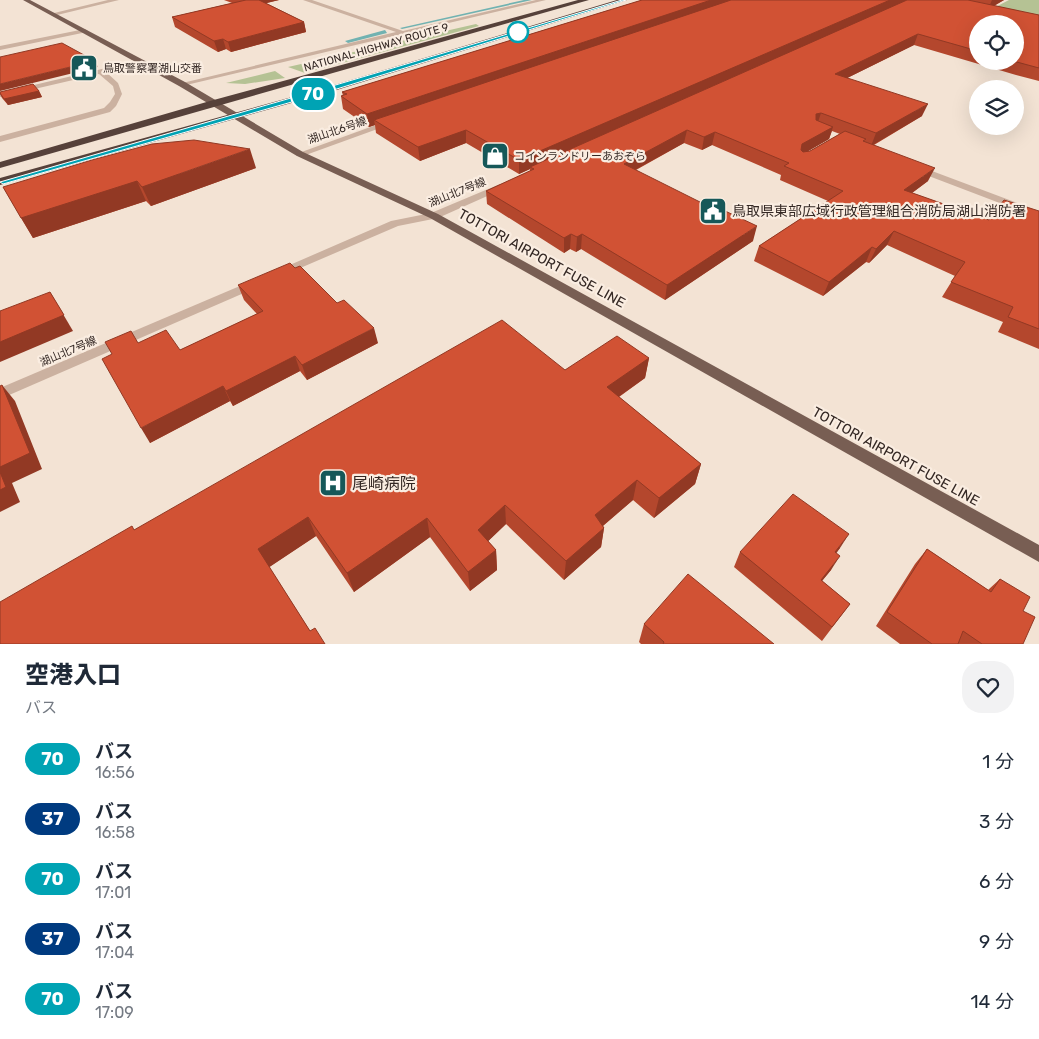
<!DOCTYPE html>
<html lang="ja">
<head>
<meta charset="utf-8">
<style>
	:root { --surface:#fff; --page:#f2f2f3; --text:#1f2937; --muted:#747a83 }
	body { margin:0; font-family:Rubik,"Noto Sans JP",sans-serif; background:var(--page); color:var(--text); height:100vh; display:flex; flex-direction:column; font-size:19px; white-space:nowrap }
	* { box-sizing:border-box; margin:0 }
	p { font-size:16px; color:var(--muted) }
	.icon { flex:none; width:28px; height:28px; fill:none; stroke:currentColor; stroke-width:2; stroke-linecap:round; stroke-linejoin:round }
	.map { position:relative; height:644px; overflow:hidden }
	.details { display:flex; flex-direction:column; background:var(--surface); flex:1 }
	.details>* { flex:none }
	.badge { padding:0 10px; border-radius:16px; font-size:18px; line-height:32px }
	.controls { position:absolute; left:969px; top:15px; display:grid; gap:10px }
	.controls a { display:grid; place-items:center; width:55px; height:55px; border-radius:50%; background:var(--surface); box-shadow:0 5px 20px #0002; font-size:25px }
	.map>.badge { position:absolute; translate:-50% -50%; box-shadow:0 0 0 2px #fff }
	.round { display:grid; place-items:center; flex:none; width:52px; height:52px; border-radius:20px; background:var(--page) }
	.headline { display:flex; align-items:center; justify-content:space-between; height:85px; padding:0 25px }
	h1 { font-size:24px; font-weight:800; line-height:38px }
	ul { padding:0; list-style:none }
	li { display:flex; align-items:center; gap:15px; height:60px; padding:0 25px }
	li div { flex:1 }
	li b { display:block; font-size:19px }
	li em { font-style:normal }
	li .badge { min-width:55px; font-weight:700; text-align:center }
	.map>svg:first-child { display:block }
	.green { fill:#b5c294 }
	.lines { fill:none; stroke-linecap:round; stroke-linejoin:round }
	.stream { fill:#71b2b1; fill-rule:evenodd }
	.minor { fill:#cbb1a0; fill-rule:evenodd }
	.major { fill:#785e53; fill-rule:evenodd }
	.highway { fill:#56413a; fill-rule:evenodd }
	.wall { fill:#b4472d; fill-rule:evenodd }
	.shaded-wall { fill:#923924 }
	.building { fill:#d15234; stroke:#923924 }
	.line { fill:#00a3b4; stroke:#fff }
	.stop-dot { fill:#fff; stroke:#00a3b4; stroke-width:2.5 }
	.labels { text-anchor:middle; stroke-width:4.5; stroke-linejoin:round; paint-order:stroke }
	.far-street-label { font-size:11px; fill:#342824; stroke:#faede1 }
	.far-poi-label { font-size:11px; fill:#342824; stroke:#faede1; text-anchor:start }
	.poi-label { font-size:14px; fill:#342824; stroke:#faede1; text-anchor:start }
	.street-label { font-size:14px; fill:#342824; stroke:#faede1 }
	.near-poi-label { font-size:16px; fill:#342824; stroke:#faede1; text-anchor:start }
</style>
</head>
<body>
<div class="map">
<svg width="1039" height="644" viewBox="0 0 1039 644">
	<rect width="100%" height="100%" fill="#f3e3d4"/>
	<g class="green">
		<polygon points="1009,0 1039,0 1039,22 988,11"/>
		<polygon points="476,24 479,26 305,73 288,67"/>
		<polygon points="275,71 285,78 245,84 226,83"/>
	</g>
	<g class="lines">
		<g class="stream">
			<polygon points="524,0 532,0 402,29 400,28"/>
			<polygon points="385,30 387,33 348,43 345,41"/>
		</g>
		<g class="minor">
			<polygon points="108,0 119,0 53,16 50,14"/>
			<polygon points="303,0 312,0 403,31 536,0 546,0 182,86 178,84 396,32"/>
			<polygon points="85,29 88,31 87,32 0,50 0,46"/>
			<polygon points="140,60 142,61 142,63 106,72 118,83 122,94 116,106 110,112 0,142 0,136 104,108 110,102 115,94 113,86 99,74 0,97 0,93"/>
			<polygon points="387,121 394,123 303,156 297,156 296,154"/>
			<polygon points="916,165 1039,211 1039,218 913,170 911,168"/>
			<polygon points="500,184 505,187 503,189 438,218 398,226 284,275 276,275 274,273 276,271 391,221 431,213"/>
			<polygon points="254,280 260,284 258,287 0,399 0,388"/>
		</g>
		<polygon class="major" points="23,0 30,0 185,82 303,152 438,214 1039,545 1039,562 430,218 297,156 179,86"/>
		<g class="highway">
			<polygon points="578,0 589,0 0,168 0,162 210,101"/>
			<polygon points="617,0 627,0 327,93 0,185 0,178 321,89"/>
		</g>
	</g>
	<g class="wall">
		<polygon points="224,0 279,0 266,3 304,22 306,32 231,52 226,49 218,52 175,27 172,17 232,3"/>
		<path d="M 642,0 L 1004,0 L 994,6 L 1039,15 L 1039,81 L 1016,75 L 914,45 L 847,78 L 922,116 L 874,145 L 928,181 L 912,193 L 989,220 L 1039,211 L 1039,349 L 998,332 L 1003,322 L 942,297 L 955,276 L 887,245 L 869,263 L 866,262 L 823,296 L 754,261 L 759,246 L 828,201 L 780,180 L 781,175 L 712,145 L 702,150 L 684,143 L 636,170 L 753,241 L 665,300 L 581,249 L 576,252 L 570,249 L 564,253 L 487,204 L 486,191 L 530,171 L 530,169 L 519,174 L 466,143 L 420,161 L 376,133 L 375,125 L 369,127 L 343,109 L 341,96 L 343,96 L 342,92 ZM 978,24 L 1015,61 L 978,61 ZM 832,131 L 840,134 L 810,151 L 808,151 L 829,139 Z"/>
		<polygon points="39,91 42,97 8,105 2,98 0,94 0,92"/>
		<polygon points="256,168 151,206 146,201 33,238 3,187"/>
		<polygon points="238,285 378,343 307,380 300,371 233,406 230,401 150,443 138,343 180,350 257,314 244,300"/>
		<polygon points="649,358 645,378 619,397 701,464 695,484 654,518 633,500 603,526 604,528 601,547 564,580 506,524 488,541 496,550 497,570 470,591 430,537 354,592 316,536 269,567 310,631 134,530 565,370"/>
		<polygon points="840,548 836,553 831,570 822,581 850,604 822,641 734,567 740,552"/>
		<polygon points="927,549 988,590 1000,579 1023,611 1023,644 900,644 876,626 915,564"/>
		<polygon points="644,624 774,644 641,644 639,642"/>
	</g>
	<g class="shaded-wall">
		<polygon points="257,0 279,0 247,8"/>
		<polygon points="711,0 738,0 374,120 375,125 369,127 367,114"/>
		<polygon points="890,0 908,0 530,167 530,169 519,174 519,160"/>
		<polygon points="992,0 1004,0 988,9"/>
		<polygon points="304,22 306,32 231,52 228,42"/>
		<polygon points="918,34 914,45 831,86 835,74"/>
		<polygon points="223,39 226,49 218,52 214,41"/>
		<polygon points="95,61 98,67 0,91 0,84"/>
		<polygon points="39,91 42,97 8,105 4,99"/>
		<polygon points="928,104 922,116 871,146 876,133"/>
		<polygon points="821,113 817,125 812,126 816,114"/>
		<polygon points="833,127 829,139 798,157 802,144"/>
		<polygon points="466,130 466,143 420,161 418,147"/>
		<polygon points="687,130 684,143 622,177 624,164"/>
		<polygon points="715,132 712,145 702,150 704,137"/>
		<polygon points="250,149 256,168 151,206 142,187"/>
		<polygon points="935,168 928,181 897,204 904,190"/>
		<polygon points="137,181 146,201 33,238 21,218"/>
		<polygon points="757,226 753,241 665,300 667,285"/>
		<polygon points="894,231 887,245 869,263 876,249"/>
		<polygon points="571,234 570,249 564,253 564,238"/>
		<polygon points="582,234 581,249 576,252 577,237"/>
		<polygon points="872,247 866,262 823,296 829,282"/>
		<polygon points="50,292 73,331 0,362 0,342"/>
		<polygon points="374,328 378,343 307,380 302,365"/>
		<polygon points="295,356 300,371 233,406 226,391"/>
		<polygon points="649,358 645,378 604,407 607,387"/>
		<polygon points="2,385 15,401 42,469 12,483 20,502 0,512 0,467"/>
		<polygon points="223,386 230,401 150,443 141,428"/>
		<polygon points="701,464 695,484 654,518 659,498"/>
		<polygon points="637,480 633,500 592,535 595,515"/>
		<polygon points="505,505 506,524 480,549 478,530"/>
		<polygon points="308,517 316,536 268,568 258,549"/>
		<polygon points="427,518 430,537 354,592 347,573"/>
		<polygon points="604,528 601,547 564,580 566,561"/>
		<polygon points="849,534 840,548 826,567 835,552"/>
		<polygon points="496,550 497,570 470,591 468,572"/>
		<polygon points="840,556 831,570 811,594 821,580"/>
	</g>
	<g class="building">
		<polygon points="246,0 259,0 304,22 228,42 223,39 214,41 172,17"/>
		<polygon points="642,0 711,0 367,114 341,96 347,94 342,92"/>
		<polygon points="731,0 890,0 519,160 466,130 418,147 374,120"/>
		<polygon points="907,0 968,0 1039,15 1039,68 1013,61 1015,61 1015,24 978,24 978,51 918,34 835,74 928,104 876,133 821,113 816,114 816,120 833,127 802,144 801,150 803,152 810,151 845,131 866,139 863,141 935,168 904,190 989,220 1004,200 1039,211 1039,329 1008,317 1013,307 951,282 965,262 894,231 876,249 872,247 829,282 759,246 843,191 784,166 789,163 715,132 704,137 687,130 624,164 704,204 706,202 757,226 667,285 582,234 577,237 571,234 564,238 486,191 534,169 530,167"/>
		<polygon points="62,43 95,61 0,84 0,57"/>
		<polygon points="33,84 39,91 4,99 0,93 0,92"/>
		<polygon points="194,140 250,149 142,187 137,181 21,218 3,187 92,160 152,144"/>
		<polygon points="290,263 295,268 300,266 337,303 344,300 374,328 302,365 295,356 226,391 223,386 141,428 102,359 112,354 105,342 131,331 138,343 166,330 180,350 263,311 238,285"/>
		<polygon points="50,292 64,315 0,342 0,311"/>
		<polygon points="502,320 565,370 617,336 649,358 607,387 701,464 659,498 637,480 595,515 604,528 566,561 505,505 478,530 496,550 468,572 427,518 347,573 308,517 258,549 310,631 315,628 325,644 0,644 0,602 132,526 134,530"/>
		<polygon points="2,385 30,453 0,467 0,386"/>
		<polygon points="0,472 6,487 0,490"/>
		<polygon points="793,494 849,534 835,552 840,556 821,580 850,604 832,627 740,552"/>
		<polygon points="927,549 991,592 1000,579 1030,597 1023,611 1035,617 1023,644 982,644 963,631 958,644 932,644 887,612"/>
		<polygon points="688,574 774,644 663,644 664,642 644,624"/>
	</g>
	<polygon class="line" points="622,0 626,0 327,92 3,184 0,182 322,89"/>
	<defs>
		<g id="civic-square" transform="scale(1.4375)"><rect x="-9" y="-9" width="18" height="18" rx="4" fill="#165859" stroke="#faede1"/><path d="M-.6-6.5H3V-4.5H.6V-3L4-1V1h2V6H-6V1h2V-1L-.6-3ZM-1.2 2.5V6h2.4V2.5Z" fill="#fff"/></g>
		<g id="shop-square" transform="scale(1.4375)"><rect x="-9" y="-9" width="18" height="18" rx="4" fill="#165859" stroke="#faede1"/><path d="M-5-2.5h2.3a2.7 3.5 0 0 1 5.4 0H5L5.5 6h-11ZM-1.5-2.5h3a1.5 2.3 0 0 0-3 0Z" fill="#fff"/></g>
		<g id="hospital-square" transform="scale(1.4375)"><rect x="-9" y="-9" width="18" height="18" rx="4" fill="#165859" stroke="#faede1"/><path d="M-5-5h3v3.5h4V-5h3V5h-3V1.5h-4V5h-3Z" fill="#fff"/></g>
	</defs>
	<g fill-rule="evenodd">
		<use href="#civic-square" x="84" y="68"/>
		<use href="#shop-square" x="495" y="156"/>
		<use href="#civic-square" x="713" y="211"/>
		<use href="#hospital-square" x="333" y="483"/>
	</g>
	<circle class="stop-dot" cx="518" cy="32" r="10"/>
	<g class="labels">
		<g class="far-street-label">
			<text transform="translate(376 47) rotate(-16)" y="4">NATIONAL HIGHWAY ROUTE 9</text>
			<text transform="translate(337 130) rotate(-19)" y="4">湖山北6号線</text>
			<text transform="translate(457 192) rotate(-22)" y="4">湖山北7号線</text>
			<text transform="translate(68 351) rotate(-23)" y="4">湖山北7号線</text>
		</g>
		<g class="far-poi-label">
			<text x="103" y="72">鳥取警察署湖山交番</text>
			<text x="514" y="160">コインランドリーあおぞら</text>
		</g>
		<g class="poi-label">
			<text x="732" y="216">鳥取県東部広域行政管理組合消防局湖山消防署</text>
		</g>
		<g class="street-label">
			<text transform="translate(542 258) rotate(29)" y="5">TOTTORI AIRPORT FUSE LINE</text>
			<text transform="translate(896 456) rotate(29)" y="5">TOTTORI AIRPORT FUSE LINE</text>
		</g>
		<g class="near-poi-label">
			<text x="352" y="489">尾崎病院</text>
		</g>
	</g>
</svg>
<div class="controls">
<a><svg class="icon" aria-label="locate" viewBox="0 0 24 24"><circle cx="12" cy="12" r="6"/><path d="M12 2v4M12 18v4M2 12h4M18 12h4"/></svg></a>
<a><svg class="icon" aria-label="layers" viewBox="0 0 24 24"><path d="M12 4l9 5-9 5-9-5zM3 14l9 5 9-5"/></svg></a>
</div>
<b class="badge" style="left:313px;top:94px;background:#00a3b4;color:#fff">70</b>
</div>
<section class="details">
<div class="headline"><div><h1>空港入口</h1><p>バス</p></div><a class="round"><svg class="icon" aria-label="heart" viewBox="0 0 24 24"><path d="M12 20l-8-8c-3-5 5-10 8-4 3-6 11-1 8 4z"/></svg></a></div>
<ul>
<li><span class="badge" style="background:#00a3b4;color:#fff">70</span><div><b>バス</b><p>16:56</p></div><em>1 分</em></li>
<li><span class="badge" style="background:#003b80;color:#fff">37</span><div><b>バス</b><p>16:58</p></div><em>3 分</em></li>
<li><span class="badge" style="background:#00a3b4;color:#fff">70</span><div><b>バス</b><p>17:01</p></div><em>6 分</em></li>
<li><span class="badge" style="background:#003b80;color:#fff">37</span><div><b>バス</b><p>17:04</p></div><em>9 分</em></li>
<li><span class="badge" style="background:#00a3b4;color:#fff">70</span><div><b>バス</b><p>17:09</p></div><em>14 分</em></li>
</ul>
</section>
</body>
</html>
